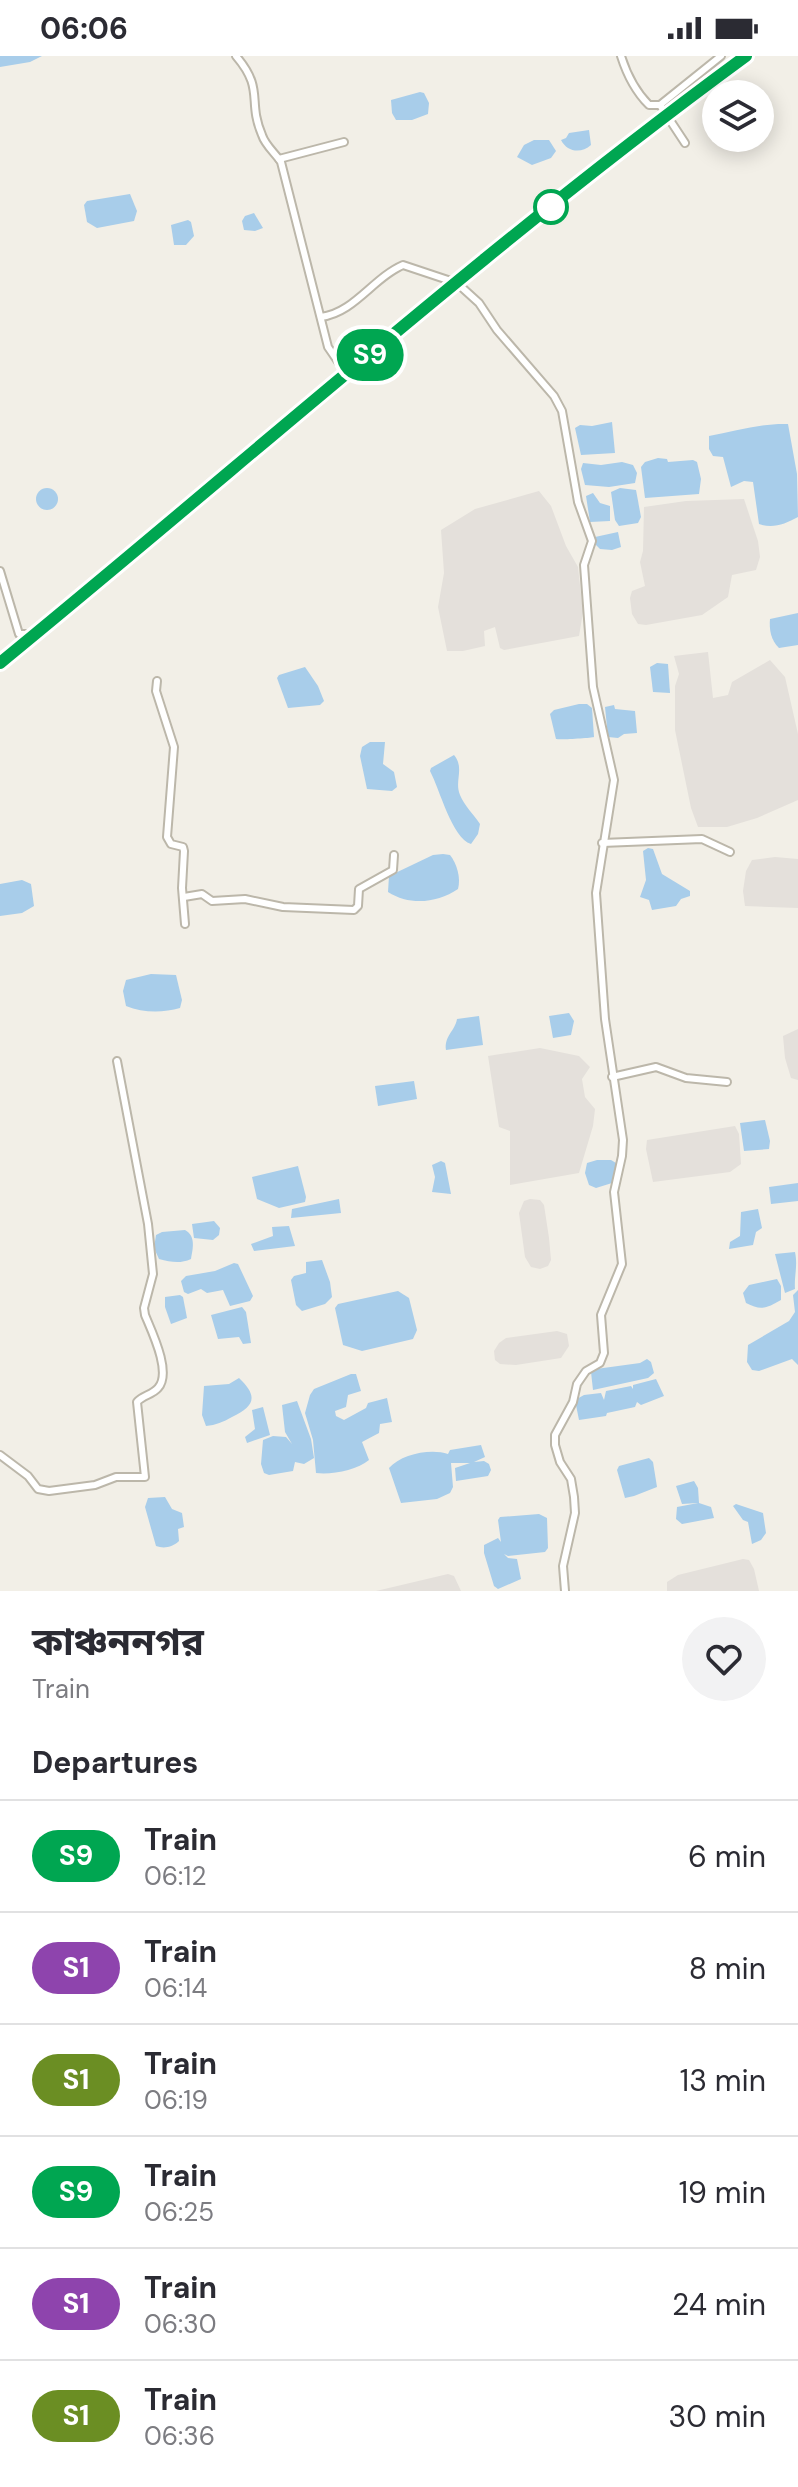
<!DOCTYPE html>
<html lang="en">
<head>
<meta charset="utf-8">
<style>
	:root { --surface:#fff; --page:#f2f2f3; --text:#2b2b33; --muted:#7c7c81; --line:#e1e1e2 }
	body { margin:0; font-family:"DM Sans","Noto Sans Bengali",sans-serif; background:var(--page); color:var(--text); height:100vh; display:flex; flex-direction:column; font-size:30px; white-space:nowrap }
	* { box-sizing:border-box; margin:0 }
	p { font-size:26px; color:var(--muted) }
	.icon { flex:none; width:44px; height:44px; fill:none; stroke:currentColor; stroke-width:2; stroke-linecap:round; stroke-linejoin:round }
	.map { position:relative; height:1535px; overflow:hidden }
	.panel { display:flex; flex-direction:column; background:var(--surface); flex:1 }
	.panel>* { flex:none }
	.badge { padding:0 16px; border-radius:26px; font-size:28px; line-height:52px }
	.controls { position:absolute; left:702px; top:24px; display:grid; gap:16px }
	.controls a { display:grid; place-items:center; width:72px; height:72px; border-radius:50%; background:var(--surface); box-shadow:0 4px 20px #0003; font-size:40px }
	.map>.badge { position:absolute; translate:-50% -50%; box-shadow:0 0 0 4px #fff }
	h2 { padding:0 32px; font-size:30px; line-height:72px }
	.round { display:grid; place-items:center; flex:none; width:84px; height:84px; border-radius:42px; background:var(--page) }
	.head { display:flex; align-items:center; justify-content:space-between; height:136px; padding:0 32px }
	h1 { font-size:38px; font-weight:700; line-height:60px }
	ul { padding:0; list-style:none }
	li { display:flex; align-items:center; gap:24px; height:112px; padding:0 32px; border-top:2px solid var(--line) }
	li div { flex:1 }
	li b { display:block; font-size:30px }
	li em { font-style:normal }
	li .badge { min-width:88px; font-weight:700; text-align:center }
	.status { display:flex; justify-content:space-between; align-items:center; height:56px; padding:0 40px; background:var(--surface); direction:ltr }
	.status svg { height:22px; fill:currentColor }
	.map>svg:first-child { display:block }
	.industrial { fill:#e4e0db }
	.water { fill:#a8cdea }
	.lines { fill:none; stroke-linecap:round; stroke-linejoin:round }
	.street-casing { stroke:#bcb7aa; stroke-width:10 }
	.street { stroke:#fff; stroke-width:6 }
	.rail-casing { stroke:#959595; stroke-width:5 }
	.rail { stroke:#fff; stroke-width:2; stroke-dasharray:6; stroke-linecap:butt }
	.line-casing { stroke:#fff; stroke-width:18 }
	.line { stroke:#00a651; stroke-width:12 }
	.stop-dot { fill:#fff; stroke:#00a651; stroke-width:4 }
</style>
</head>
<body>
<div class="status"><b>06:06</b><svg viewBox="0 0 49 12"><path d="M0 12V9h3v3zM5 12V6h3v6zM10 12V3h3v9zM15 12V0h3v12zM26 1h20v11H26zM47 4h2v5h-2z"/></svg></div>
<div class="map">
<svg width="798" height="1535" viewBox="0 0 798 1535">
	<rect width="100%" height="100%" fill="#f2efe7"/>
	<g class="industrial">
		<polygon points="539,435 551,450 566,490 578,511 583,556 579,580 504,594 500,592 495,571 484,575 485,590 463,595 447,595 438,551 444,517 441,474 475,453"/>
		<polygon points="744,443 758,485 760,501 756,514 732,519 728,541 702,559 646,569 638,568 632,558 630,542 632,535 645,530 640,506 643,495 644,451 686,445"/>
		<polygon points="708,596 713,642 728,639 732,626 770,604 785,621 798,678 798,744 757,762 727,771 698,771 691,752 675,674 675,630 679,618 674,600"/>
		<polygon points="775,801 798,803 798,852 745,850 743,835 746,815 752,804"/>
		<polygon points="798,973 798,1024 791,1022 785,1002 783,980"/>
		<polygon points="540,992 579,1000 590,1011 582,1023 585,1041 595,1053 593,1070 579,1117 510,1129 510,1075 499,1071 488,1000"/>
		<polygon points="735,1070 739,1078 741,1108 730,1116 653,1126 646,1093 647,1084"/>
		<polygon points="530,1143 540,1144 544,1149 549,1182 551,1204 548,1210 540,1213 531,1211 525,1201 519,1157 524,1145"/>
		<polygon points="557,1275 567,1278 569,1290 561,1302 516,1309 500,1308 495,1304 494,1295 499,1287 506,1282"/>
		<polygon points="743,1503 749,1504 754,1513 759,1535 667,1535 667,1526 678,1519"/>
		<polygon points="448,1518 454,1520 461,1535 376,1535"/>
	</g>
	<g class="water">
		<polygon points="0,0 42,0 30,6 0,11"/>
		<polygon points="420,36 424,37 429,47 428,58 412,64 396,64 392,57 391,44"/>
		<path d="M 589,74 L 591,89 C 581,98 567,96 561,84 L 566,82 L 569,77 Z"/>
		<polygon points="534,84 549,84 556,95 551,102 532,109 517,101 524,89"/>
		<polygon points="130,138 137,155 134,165 97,172 87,166 84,149 87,145"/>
		<polygon points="254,157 263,172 255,175 244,174 242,165 245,160"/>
		<polygon points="188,164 191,166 194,180 186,189 174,189 171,169"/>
		<polygon points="612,366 615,397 581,399 575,372 580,369 592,370"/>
		<path d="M 788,368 L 797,418 L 798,461 C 785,468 773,473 759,468 L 753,426 L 744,425 L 731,431 L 723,401 L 713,400 L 709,393 L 709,380 C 735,375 762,367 788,368 Z"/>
		<polygon points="658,402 667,403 668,406 693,404 697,406 701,423 699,438 645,442 641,411 645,406"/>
		<polygon points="622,406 633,409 637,417 635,427 609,431 585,429 581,413 583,407 601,409"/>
		<polygon points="620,432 636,434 641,461 638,467 619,470 615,464 611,436"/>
		<circle cx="47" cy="443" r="11"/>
		<polygon points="593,437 600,447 610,450 610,465 590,466 586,440"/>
		<polygon points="618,476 621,491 612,494 600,493 594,487 595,481"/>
		<path d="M 798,557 L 798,589 L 779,592 C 771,584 769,574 770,563 Z"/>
		<polygon points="657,607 668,608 670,637 653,636 650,611"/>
		<polygon points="305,611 318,630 324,645 320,649 288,652 277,622 279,619"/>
		<path d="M 579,648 L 587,648 L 592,652 L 594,681 C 591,682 560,684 556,683 L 550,658 L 554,654 Z"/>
		<polygon points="614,649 615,653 635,655 637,677 624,678 618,682 608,681 605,651"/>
		<polygon points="370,686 385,686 383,708 394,716 397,731 392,735 367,733 360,700 362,691"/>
		<path d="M 454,699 C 465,712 454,725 460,739 C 464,749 474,759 480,768 L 478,778 L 471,788 C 452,782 440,734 430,715 L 431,712 Z"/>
		<polygon points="648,792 653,793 662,818 690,835 690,840 681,843 676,850 652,854 649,844 640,841 646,824 643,795"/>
		<path d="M 443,798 L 450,799 C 457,808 461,822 458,833 C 437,847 410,850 388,836 L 389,820 L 433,799 Z"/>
		<polygon points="22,824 31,828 34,850 22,857 0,860 0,828"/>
		<path d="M 151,918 L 176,919 L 182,944 L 180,952 C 163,957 143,957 126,950 L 123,935 L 126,924 Z"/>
		<polygon points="569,957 574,965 571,979 553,982 549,960"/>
		<path d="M 479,960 L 483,989 L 446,994 C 444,980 455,975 457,963 Z"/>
		<polygon points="414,1025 417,1043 378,1050 375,1030"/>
		<polygon points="765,1064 770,1085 769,1093 744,1095 740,1067"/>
		<polygon points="597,1104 611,1104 616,1107 612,1127 596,1132 589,1129 585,1117 587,1107"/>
		<polygon points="441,1105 445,1107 451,1138 432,1136 435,1121 432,1109"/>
		<polygon points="298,1110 306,1141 305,1146 279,1152 257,1143 252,1121"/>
		<polygon points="798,1127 798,1145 771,1148 769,1131"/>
		<polygon points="339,1143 341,1157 291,1162 292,1153"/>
		<polygon points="758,1153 762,1172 756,1176 753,1189 729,1193 730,1186 740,1180 741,1156"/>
		<polygon points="214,1165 220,1172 219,1179 213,1184 194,1182 192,1168"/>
		<polygon points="289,1170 295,1190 254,1195 251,1188 273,1180 272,1171"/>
		<path d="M 185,1174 C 196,1180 193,1192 191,1203 C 180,1208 171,1206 159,1203 L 154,1192 L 156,1179 L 162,1176 Z"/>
		<path d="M 795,1196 C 798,1210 794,1220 795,1233 L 785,1237 L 775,1198 Z"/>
		<polygon points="322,1204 330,1226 332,1241 325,1248 302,1255 296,1249 291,1224 294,1220 306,1217 306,1206"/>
		<polygon points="234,1207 238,1208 253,1240 250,1245 230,1250 223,1234 207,1237 201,1233 188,1238 184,1236 181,1225 186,1220 215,1215"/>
		<path d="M 777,1223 L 781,1230 L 781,1244 C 767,1252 761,1255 746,1247 L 743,1237 L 749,1229 Z"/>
		<polygon points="798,1234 798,1309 792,1303 759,1315 752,1314 747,1306 748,1289 789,1265 795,1256 793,1239"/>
		<polygon points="398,1235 409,1242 417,1274 413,1283 362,1295 343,1289 335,1252 338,1248"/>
		<polygon points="180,1239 183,1241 187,1262 171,1268 165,1251 165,1241"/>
		<polygon points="242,1251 246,1256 251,1287 243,1288 239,1281 218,1283 211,1259"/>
		<polygon points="647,1303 651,1306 654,1317 648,1322 593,1334 591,1316 596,1313 640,1307"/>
		<path d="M 351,1318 L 356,1318 L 361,1335 L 348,1339 L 346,1351 L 335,1355 L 336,1360 L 344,1364 L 366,1352 L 368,1347 L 387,1342 L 392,1366 L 380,1368 L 379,1377 L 362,1386 L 369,1404 C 357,1414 332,1419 316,1417 L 313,1384 L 305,1357 L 310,1339 L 314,1333 Z"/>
		<path d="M 239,1322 C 259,1341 254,1350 232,1361 C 223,1366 216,1369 206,1370 L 202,1359 L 204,1330 L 229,1328 Z"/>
		<polygon points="656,1323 664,1340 641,1349 637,1346 635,1351 607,1357 606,1360 579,1364 575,1344 584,1339 601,1337 604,1344 606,1335 631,1330 633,1333 633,1329"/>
		<polygon points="297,1345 311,1383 314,1402 304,1408 295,1406 293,1415 269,1419 264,1417 261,1408 263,1384 273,1380 286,1381 292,1388 285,1376 282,1349"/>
		<polygon points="263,1351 270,1379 247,1387 245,1381 255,1373 252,1354"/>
		<path d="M 481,1389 L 485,1401 L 474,1406 L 484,1405 L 489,1408 L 491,1414 L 488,1420 L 456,1425 L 455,1412 L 470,1407 L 451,1407 L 453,1431 L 450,1437 L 437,1443 L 401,1447 L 389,1412 C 401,1398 431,1392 448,1398 L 450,1394 Z"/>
		<polygon points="649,1402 653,1406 657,1431 634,1440 625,1442 617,1414 619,1410"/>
		<polygon points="694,1425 698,1432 699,1447 711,1451 714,1462 682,1468 676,1463 677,1451 698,1447 682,1448 676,1430"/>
		<path d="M 165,1441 L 172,1453 L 182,1457 L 184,1471 L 178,1473 L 179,1485 C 173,1491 164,1493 156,1490 L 145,1451 L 148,1442 Z"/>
		<polygon points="736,1448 763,1457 766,1477 761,1484 752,1488 748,1466 743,1464 733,1450"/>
		<polygon points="539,1458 547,1462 548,1492 545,1496 508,1500 504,1498 508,1502 517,1503 521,1523 498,1533 494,1530 484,1497 484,1489 498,1482 501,1486 498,1464 500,1461"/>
	</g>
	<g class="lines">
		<g class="street-casing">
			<g id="street">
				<path d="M 236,0 C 265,34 247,44 262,79 C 265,89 275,97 281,106 L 328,291 L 339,307 L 353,308"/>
				<path d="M 621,0 C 627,19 635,35 649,49 L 660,49"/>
				<polyline points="685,87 660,49 721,0"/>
				<polyline points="279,103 344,86"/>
				<path d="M 321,261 C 354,257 373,222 403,209 L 457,227 L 479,247 L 497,274 L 554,340 L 562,355 L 578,446 L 592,485 L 584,509 L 593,631 L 614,724 L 596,837 L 605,963 L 623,1084 L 622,1100 L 614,1136 L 622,1208 L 601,1259 L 604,1297 L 600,1307 L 586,1315 L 577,1328 L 573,1346 L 555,1379 L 555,1389 L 560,1406 L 571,1423 L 574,1441 L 575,1457 L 563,1510 L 565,1535"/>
				<polyline points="0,515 19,578 27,578"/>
				<polyline points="157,625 156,635 174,691 167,781 171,788 183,791 184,795 182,832 185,868"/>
				<polyline points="602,787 702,783 730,796"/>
				<polyline points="184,841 202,838 212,845 245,843 283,851 354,854 358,850 359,833 393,814 394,799"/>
				<polyline points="612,1021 656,1011 686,1022 727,1026"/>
				<path d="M 0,1399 L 28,1420 L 38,1433 L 49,1435 L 95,1429 L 116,1421 L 145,1421 L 137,1346 C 143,1339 152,1339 158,1332 C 172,1317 152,1276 145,1259 L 144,1252 L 153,1218 L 148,1168 L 117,1005"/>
			</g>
		</g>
		<use href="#street" class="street"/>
		<g class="rail-casing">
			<path id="rail" d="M 0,607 C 248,404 488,189 746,0"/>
		</g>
		<use href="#rail" class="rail"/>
	</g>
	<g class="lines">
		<g class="line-casing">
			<path id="line" d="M 0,607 C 248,404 488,189 746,0"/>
		</g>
		<use href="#line" class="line"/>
	</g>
	<circle class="stop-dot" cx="551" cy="151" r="16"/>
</svg>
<div class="controls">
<a><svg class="icon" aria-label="layers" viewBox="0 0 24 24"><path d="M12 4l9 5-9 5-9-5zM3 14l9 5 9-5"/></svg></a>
</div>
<b class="badge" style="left:370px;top:299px;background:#00a651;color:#fff">S9</b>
</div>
<section class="panel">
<div class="head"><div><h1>কাঞ্চননগর</h1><p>Train</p></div><a class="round"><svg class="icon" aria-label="heart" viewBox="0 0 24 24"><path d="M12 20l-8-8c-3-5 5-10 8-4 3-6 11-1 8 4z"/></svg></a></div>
<h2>Departures</h2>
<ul>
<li><span class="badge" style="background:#00a651;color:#fff">S9</span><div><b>Train</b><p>06:12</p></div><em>6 min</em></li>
<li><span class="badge" style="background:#8e44ad;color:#fff">S1</span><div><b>Train</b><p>06:14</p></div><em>8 min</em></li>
<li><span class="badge" style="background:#6b8e23;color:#fff">S1</span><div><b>Train</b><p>06:19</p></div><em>13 min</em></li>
<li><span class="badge" style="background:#00a651;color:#fff">S9</span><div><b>Train</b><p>06:25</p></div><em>19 min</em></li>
<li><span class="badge" style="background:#8e44ad;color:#fff">S1</span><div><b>Train</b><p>06:30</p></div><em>24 min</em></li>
<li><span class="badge" style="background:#6b8e23;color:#fff">S1</span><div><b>Train</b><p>06:36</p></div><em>30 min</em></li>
</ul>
</section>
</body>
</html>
